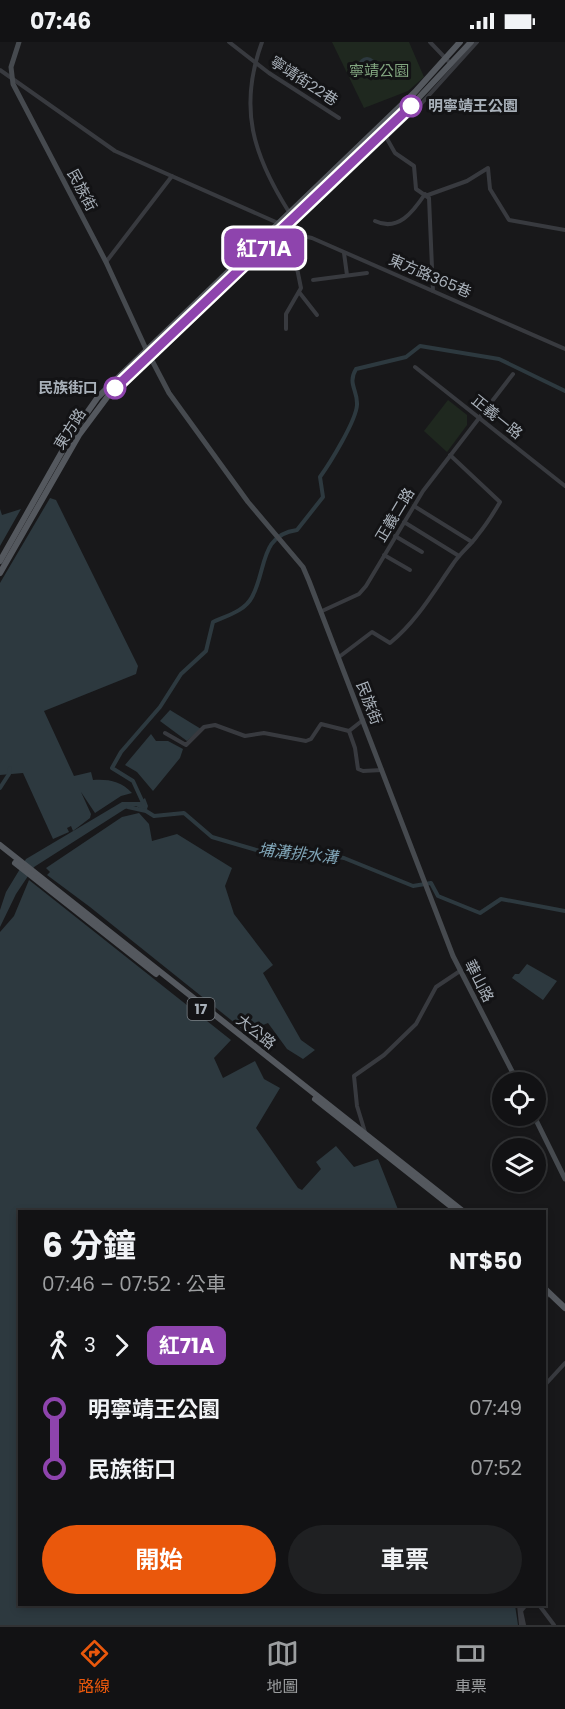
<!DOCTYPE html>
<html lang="zh-TW">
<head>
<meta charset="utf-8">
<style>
	:root { --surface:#121214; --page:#1f2022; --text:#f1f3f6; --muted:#9c9ea0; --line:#313234; --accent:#ea580c }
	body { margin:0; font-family:Poppins,"Noto Sans TC",sans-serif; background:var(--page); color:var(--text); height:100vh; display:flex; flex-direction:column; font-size:22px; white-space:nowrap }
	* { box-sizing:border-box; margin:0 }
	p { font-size:20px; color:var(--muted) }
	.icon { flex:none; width:33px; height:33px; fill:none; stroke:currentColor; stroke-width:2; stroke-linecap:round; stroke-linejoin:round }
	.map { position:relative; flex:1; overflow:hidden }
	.drawer { position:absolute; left:18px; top:1168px; width:528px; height:396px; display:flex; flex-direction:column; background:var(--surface); border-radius:0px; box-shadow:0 3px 9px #0003,0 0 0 2px var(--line) }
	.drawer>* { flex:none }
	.badge { padding:0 12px; border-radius:9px; font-size:21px; line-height:39px }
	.buttons { position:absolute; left:492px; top:1030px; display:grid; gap:12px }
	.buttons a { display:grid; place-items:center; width:54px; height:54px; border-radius:50%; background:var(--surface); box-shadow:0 3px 9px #0003,0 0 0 2px var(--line); font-size:30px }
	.map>.badge { position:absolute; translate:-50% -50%; box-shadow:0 0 0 3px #fff }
	.legs { display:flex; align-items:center; gap:9px; height:66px; padding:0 24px; font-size:20px }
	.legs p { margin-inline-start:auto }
	.headline { display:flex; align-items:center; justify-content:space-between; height:102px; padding:0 24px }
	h1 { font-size:33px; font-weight:700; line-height:45px }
	.button { display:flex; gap:12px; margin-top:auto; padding:12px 24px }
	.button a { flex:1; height:69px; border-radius:36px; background:var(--accent); color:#fff; font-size:24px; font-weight:700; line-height:69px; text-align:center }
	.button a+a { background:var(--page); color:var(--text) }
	ul { padding:0 24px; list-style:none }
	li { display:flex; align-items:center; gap:21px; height:60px; font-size:22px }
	li i { display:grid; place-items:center; width:9px; height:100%; margin:0 8px; background:currentColor }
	li i::after { content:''; width:15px; height:15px; margin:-8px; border:4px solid; border-radius:50%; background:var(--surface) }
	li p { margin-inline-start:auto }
	li:first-child i { background:linear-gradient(#0000 50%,currentColor 0) }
	li:last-child i { background:linear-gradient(currentColor 50%,#0000 0) }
	.status { display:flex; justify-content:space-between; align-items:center; height:42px; padding:0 30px; background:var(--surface); direction:ltr }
	.status svg { height:16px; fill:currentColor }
	.tabs { display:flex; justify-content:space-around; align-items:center; height:84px; border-top:2px solid var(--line); background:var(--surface); font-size:16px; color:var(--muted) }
	.tabs a { display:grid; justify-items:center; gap:3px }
	.tabs .current { color:var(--accent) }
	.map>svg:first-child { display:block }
	.green { fill:#1f281f }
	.water { fill:#2d393f }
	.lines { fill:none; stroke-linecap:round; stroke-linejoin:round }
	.canal { stroke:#2d393f; stroke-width:4 }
	.street { stroke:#383a3f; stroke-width:4 }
	.secondary { stroke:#464a4f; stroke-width:5 }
	.primary { stroke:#54585e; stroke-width:6 }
	.line-1-casing { stroke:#fff; stroke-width:14 }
	.line-1 { stroke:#8e44ad; stroke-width:9 }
	.stop-1-dot { fill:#fff; stroke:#8e44ad; stroke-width:3 }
	.labels { text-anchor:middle; stroke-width:6; stroke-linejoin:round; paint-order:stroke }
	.shield { fill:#131315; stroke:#7c8288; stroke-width:1.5 }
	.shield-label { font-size:14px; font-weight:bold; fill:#a9b1ba }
	.park-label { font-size:15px; fill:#82a680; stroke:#131315 }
	.street-label { font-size:15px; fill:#a9b1ba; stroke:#131315 }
	.stop-label { font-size:15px; font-weight:bold; fill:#a9b1ba; stroke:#131315; text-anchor:start }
	.water-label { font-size:16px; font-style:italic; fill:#7fa4b6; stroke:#131315 }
</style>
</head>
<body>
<div class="status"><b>07:46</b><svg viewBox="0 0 49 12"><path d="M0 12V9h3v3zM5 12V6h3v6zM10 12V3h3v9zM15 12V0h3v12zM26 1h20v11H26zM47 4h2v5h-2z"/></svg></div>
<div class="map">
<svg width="565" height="1583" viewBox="0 0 565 1583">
	<rect width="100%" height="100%" fill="#18181a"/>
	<g class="green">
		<polygon points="332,0 409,0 424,35 408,49 364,66"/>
		<polygon points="448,358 467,373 467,383 447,410 424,389"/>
	</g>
	<g class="water">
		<circle cx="367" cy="24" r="9"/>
		<path d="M 50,456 L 56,458 L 138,624 L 136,632 L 44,669 L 74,734 L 91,730 L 93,738 C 108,737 121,739 132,751 L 121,754 L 95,771 L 81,750 L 91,772 L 90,776 L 73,789 L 71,784 L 67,786 L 69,790 L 53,797 L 23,731 L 0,733 L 0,541 Z"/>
		<polygon points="0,467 2,473 21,467 0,504"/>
		<polygon points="170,668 201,687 187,699 160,679"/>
		<polygon points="151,692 156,699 168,699 183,707 180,716 153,749 137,730 125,723"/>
		<polygon points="145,756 148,764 146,770 136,764 125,767 34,825 16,852 0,885 0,868 6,850 26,817 122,760 140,760"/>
		<polygon points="139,771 149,782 152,799 177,792 232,826 225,844 234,872 273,923 263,931 301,998 315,1008 303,1017 287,1007 268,981 246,990 90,865 47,833 50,830 46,826 122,775"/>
		<polygon points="29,838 231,998 214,1016 223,1036 255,1019 264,1037 280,1046 256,1086 298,1146 302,1148 321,1127 316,1120 336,1104 354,1125 378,1117 399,1170 20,1170 20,1563 515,1563 518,1583 0,1583 0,890 14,874"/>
		<polygon points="527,922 557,939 543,958 512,936 515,932 519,932"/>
	</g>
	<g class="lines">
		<g class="canal">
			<polyline points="0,746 9,732 10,726"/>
			<path d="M 144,763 L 133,739 L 112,726 L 121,710 L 160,665 L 181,632 L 206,609 L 213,580 C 226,574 245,569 252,555 C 267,528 259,493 297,488 L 323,455 L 320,435 C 330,421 356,379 357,363 C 358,348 347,342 356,327 L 406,315 L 420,304 L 499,317 L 565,349"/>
			<polyline points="128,765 146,769 154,774 184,771 212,795 267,811 303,809 344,816 413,844 431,841 438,854 480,871 501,857 565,869"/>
		</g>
		<g class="street">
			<polyline points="229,0 269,31 339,76"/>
			<path d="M 262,0 C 238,66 253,113 289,170"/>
			<polyline points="430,0 451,22"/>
			<polyline points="0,28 115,109 278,181 297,193 312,196 565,307"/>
			<polyline points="386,95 395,111 414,124 416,147 429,156 433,249"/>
			<polyline points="428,153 467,139 488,126 490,147 509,178 565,188"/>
			<path d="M 375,179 C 398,190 413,170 425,152"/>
			<polyline points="344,211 347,233"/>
			<polyline points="106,220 172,134"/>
			<polyline points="313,238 367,231"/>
			<polyline points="299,250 317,273"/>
			<polyline points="286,287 286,272 301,246 289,187 421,62 477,0"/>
			<polyline points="415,325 565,444"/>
			<polyline points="414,464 472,500"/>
			<polyline points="404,480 459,514"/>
			<polyline points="395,494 422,510"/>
			<polyline points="384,513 410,528"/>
			<polyline points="322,569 359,552 366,544 423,449 513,332"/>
			<path d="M 339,615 L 372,590 L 390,601 C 417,579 434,549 453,522 C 460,511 470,504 477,494 C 486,483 493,472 500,460 L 450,413"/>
			<polyline points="349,689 355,706 358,727 363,729 382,728"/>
			<polyline points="165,691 186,703 204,685 215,683 245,694 264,691 306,699 311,697 321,682 349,689 363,678"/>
			<polyline points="365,1090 357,1064 354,1034 384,1013 416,982 436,945 460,929"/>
			<polyline points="544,1256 547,1254"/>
			<polyline points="544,1344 565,1321"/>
			<polyline points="519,1563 521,1583"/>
			<polyline points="539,1563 554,1583"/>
			<polyline points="524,1583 521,1569 526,1563"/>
		</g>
		<g class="secondary">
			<polyline points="19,0 11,25 13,42 106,220 146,307 169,351 248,460 303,525 309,539 453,914 518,1041"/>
			<polyline points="534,1074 565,1137"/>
		</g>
		<g class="primary">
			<polyline points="0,519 72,392 98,355 415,50 460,0"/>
			<polyline points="0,531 79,393 111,350 411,64 471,0"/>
			<polyline points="0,803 464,1170"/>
			<polyline points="15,821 156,932"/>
			<polyline points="315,1057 458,1170"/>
			<polyline points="544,1246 565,1266"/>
		</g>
	</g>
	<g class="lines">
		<g class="line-1-casing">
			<polyline id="line-1" points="115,346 411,64"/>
		</g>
		<use href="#line-1" class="line-1"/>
	</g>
	<g class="stop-1-dot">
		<circle cx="411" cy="64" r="10"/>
		<circle cx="115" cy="346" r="10"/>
	</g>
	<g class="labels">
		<rect class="shield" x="187.5" y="956" width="27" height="22" rx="4.5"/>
		<g class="shield-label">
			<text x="201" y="972">17</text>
		</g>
		<g class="park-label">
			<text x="379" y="34">寧靖公園</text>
		</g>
		<g class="street-label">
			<text transform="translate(304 39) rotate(33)" y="5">寧靖街22巷</text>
			<text transform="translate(82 148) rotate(62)" y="5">民族街</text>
			<text transform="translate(430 234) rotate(23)" y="5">東方路365巷</text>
			<text transform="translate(497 375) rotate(39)" y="5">正義一路</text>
			<text transform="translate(70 387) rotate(-58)" y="5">東方路</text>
			<text transform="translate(395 473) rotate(-59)" y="5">正義二路</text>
			<text transform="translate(369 661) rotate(69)" y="5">民族街</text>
			<text transform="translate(479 939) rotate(63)" y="5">華山路</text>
			<text transform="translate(256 990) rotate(38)" y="5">大公路</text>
		</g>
		<g class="stop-label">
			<text x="428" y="69">明寧靖王公園</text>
			<text x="98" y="351" text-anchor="end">民族街口</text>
		</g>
		<g class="water-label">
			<text transform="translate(298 811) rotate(6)" y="6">埔溝排水溝</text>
		</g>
	</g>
</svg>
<div class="buttons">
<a><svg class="icon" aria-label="locate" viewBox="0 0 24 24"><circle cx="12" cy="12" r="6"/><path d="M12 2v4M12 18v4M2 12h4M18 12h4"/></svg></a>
<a><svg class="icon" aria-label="layers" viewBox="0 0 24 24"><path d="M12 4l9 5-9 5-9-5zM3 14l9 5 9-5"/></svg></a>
</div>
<b class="badge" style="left:264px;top:206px;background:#8e44ad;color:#fff">紅71A</b>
<section class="drawer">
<div class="headline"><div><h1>6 分鐘</h1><p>07:46 – 07:52 · 公車</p></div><b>NT$50</b></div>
<div class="legs"><svg class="icon" aria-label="walk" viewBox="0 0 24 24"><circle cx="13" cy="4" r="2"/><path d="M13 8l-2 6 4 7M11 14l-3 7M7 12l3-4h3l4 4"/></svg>3<svg class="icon" aria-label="forward" viewBox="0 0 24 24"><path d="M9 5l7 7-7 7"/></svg><b class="badge" style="background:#8e44ad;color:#fff">紅71A</b></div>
<ul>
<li><i style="color:#8e44ad"></i><b>明寧靖王公園</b><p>07:49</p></li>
<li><i style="color:#8e44ad"></i><b>民族街口</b><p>07:52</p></li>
</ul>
<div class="button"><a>開始</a><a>車票</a></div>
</section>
</div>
<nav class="tabs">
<a class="current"><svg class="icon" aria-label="directions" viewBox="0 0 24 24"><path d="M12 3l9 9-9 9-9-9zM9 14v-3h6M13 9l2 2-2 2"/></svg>路線</a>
<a><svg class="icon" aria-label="map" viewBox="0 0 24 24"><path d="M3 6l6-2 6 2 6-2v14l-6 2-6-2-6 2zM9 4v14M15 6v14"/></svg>地圖</a>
<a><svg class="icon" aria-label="tickets" viewBox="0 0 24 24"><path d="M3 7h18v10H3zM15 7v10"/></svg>車票</a>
</nav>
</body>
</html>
